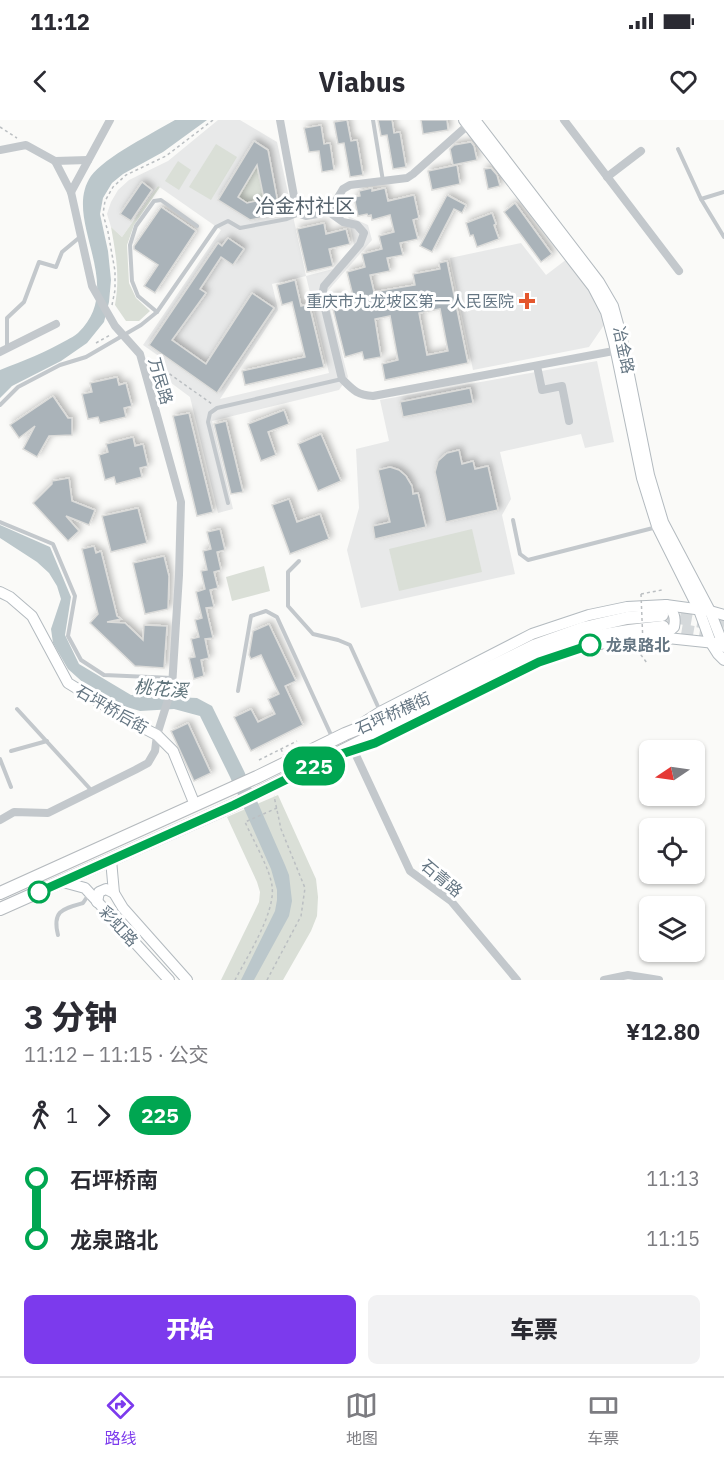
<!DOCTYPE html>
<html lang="zh">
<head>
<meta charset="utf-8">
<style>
	:root { --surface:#fff; --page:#f2f2f3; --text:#2b2b33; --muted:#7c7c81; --line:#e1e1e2; --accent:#7c3aed }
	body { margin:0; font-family:"IBM Plex Sans","Noto Sans SC",sans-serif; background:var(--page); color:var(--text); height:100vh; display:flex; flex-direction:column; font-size:22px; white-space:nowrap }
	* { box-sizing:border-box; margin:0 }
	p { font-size:20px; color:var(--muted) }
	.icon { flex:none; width:33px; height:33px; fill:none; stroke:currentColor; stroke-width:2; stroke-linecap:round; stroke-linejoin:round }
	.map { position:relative; height:860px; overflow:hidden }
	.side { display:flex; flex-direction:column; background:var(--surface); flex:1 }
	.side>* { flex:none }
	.badge { padding:0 12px; border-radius:20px; font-size:21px; line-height:39px }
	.needle { width:39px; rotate:257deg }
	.controls { position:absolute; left:639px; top:620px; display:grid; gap:12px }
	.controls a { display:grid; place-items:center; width:66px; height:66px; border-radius:9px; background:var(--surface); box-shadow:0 2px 4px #0004; font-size:30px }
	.map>.badge { position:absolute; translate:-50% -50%; box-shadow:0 0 0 3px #fff }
	.legs { display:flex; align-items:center; gap:9px; height:66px; padding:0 24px; font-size:20px }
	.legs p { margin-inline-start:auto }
	.summary { display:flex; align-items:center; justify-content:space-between; height:102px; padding:0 24px }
	h1 { font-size:33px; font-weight:800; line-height:45px }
	.button { display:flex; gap:12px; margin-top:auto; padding:12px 24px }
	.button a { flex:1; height:69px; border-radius:9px; background:var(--accent); color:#fff; font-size:24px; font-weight:800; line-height:69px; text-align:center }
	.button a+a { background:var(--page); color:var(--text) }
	ul { padding:0 24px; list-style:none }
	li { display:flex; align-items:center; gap:21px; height:60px; font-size:22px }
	li i { display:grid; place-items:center; width:9px; height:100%; margin:0 8px; background:currentColor }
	li i::after { content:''; width:15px; height:15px; margin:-8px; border:4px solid; border-radius:50%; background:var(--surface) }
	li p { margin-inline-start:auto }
	li:first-child i { background:linear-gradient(#0000 50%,currentColor 0) }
	li:last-child i { background:linear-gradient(currentColor 50%,#0000 0) }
	.status { display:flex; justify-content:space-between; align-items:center; height:42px; padding:0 30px; background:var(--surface); direction:ltr }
	.status svg { height:16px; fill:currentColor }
	header { display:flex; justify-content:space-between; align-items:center; height:78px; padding:0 24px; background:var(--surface); font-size:27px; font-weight:800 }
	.tab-bar { display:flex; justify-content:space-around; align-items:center; height:84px; border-top:2px solid var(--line); background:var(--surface); font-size:16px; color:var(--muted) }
	.tab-bar a { display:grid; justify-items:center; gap:3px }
	.tab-bar .selected { color:var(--accent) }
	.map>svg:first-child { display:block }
	.built { fill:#e8e9e9; fill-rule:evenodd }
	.green { fill:#dadfd7 }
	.water { fill:#bbc7cb }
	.building { fill:#aab3b9; stroke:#dcdcda; stroke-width:1.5; fill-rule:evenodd; filter:url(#shadow) }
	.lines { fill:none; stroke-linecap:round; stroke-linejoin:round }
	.primary-tunnel { stroke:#d5d9db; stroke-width:12; stroke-dasharray:12 6; stroke-linecap:butt }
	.secondary-casing { stroke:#b3babf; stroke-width:12 }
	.primary-casing { stroke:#b5babe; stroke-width:14 }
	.path { stroke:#bbbfc2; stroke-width:1.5; stroke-dasharray:3 3; stroke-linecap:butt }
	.lane { stroke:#c3c8cc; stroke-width:4 }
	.street { stroke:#c3c8cc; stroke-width:8 }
	.secondary { stroke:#fff; stroke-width:10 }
	.primary { stroke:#fff; stroke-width:12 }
	.path-bridge { stroke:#bbbfc2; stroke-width:1.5; stroke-dasharray:3 3; stroke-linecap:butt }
	.line-1-casing { stroke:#fff; stroke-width:14 }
	.line-1 { stroke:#00a651; stroke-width:9 }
	.poi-dot { fill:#e4572e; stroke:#fff; stroke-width:2 }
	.stop-1-dot { fill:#fff; stroke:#00a651; stroke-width:3 }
	.labels { text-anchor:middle; stroke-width:6; stroke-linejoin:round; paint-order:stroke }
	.poi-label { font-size:16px; fill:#657683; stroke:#fff; text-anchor:end }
	.street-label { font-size:16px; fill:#657683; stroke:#fff }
	.stop-label { font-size:16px; font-weight:bold; fill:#657683; stroke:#fff; text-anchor:start }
	.water-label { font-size:18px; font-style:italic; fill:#60757c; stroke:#fff }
	.quarter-label { font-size:20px; fill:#57646e; stroke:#fff }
</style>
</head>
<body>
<div class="status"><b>11:12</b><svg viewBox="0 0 49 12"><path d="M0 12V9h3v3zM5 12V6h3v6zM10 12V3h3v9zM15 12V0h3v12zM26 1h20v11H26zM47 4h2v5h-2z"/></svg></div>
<header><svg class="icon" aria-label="back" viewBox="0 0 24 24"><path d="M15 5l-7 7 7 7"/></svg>Viabus<svg class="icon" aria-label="heart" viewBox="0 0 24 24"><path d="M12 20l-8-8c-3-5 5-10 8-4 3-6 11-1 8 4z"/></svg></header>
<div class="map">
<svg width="724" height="860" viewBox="0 0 724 860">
	<defs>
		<filter id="shadow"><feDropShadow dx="3" dy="-3" stdDeviation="3" flood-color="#0004"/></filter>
	</defs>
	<rect width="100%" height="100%" fill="#fafaf8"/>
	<g class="built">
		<path d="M 218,0 L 240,0 L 277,22 L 306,156 L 333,149 L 354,125 L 348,96 L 368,105 L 372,120 L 326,173 L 348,257 L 339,270 L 212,301 L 233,389 L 218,393 L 190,277 L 155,251 L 163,239 L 143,225 L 221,110 L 158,66 L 122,117 L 111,107 L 107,94 L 111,82 L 118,70 L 129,60 L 168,41 ZM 306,156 L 329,253 L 220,279 L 278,190 L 272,164 Z"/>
		<polygon points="521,123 546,155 567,139 589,168 602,195 604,205 589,227 473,250 450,138"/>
		<polygon points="597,241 614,322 585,328 581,314 500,332 511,379 502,395 515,454 361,488 347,430 359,388 356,329 389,321 380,280"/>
	</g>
	<g class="green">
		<polygon points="216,24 237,37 211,80 189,67"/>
		<polygon points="178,41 191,50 179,70 165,61"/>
		<polygon points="257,45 264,79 247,83 238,77"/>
		<path d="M 158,66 L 160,67 L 134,105 L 127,125 L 129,163 L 136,178 L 150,191 L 139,201 L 126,201 L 115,185 C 120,158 116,134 111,107 L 122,117 Z"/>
		<polygon points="472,409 482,452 399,471 389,429"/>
		<polygon points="264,446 270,471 232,481 226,457"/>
		<polygon points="278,675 316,759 318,777 317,796 311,811 283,860 221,860 259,782 260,772 257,762 227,697"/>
	</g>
	<g class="water">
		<path d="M 175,0 L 207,0 L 163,32 L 123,54 L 112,63 L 103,78 L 100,94 L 108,131 L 111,160 L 109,182 L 104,202 L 87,223 L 61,241 L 12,266 L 0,278 L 0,250 C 23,241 46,232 67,220 C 70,218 75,216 78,213 C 128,165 61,100 91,56 C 105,37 153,13 175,0 Z"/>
		<polygon points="0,405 50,427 71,477 65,515 79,544 131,575 197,578 212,586 244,651 285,745 289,755 292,781 289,796 254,860 241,860 275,791 277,780 277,770 271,749 230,657 200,596 174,589 140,591 114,583 87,566 68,549 53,523 51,509 61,479 57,466 49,453 37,442 0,418"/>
	</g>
	<g class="building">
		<polygon points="347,0 351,21 357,20 363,55 350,57 344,23 338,24 334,2"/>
		<polygon points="378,0 392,0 394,13 400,12 406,47 393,49 387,15 381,16"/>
		<polygon points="421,0 447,0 448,10 423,14"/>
		<polygon points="321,5 324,24 330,23 334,50 322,52 319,31 309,32 304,8"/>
		<path d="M 254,21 L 268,30 L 280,94 L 250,100 L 218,80 ZM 257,45 L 264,79 L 247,83 L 238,77 Z"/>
		<polygon points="471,22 474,26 477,40 453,45 450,29 454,25"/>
		<polygon points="457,45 460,64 432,70 428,51"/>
		<polygon points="491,48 497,55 500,66 488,69 484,49"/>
		<polygon points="142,62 152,70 131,101 120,94"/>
		<path d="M 372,68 L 372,71 L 385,68 L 388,81 L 414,75 L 419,98 L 413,100 L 418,119 L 400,123 L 403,135 L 387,138 L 390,151 L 370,155 L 374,172 L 415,165 L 413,154 L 440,149 L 439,143 L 447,141 L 468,243 L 385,260 L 382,244 L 398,240 L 390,196 L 375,199 L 381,237 L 364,240 L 362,232 L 345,237 L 330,177 L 339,174 L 341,183 L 354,180 L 347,152 L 365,147 L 362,134 L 382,129 L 379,116 L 394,112 L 390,95 L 372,100 L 371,95 L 368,96 L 367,94 L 358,96 L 354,77 L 360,76 L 359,71 ZM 440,189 L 448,231 L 427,235 L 419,193 Z"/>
		<polygon points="447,75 466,85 462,93 454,89 432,132 420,126"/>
		<polygon points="515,83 552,134 541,142 504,92"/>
		<polygon points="161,87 196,111 155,173 144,166 158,145 134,129 134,126"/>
		<polygon points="492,93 496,104 494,105 499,119 477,127 473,115 470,116 466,103"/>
		<polygon points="324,103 326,114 346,109 350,124 329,129 333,146 307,152 297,109"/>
		<polygon points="228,118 244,129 233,145 221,137 200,169 206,173 172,220 206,244 252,173 274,188 217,273 149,225 218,123 222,126"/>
		<polygon points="295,160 301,186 309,184 324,247 245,265 242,251 305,237 292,182 282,185 277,165"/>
		<polygon points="117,257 119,265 126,263 132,286 124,288 126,297 100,303 98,297 88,299 82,274 92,272 90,263"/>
		<polygon points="470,268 473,283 403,297 400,282"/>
		<polygon points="53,276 68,298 72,298 72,315 49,316 37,337 23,329 35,306 19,318 10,305"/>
		<polygon points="284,290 289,304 268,312 276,335 261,341 248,304"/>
		<polygon points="189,293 213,392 197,396 173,296"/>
		<polygon points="226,301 243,372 231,374 214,304"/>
		<polygon points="321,314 341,361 318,371 298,324"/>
		<polygon points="133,317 135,326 143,324 148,346 140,348 142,357 116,364 114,357 105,360 99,335 108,332 106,324"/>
		<polygon points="459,330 462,344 473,341 475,349 488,346 498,390 446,402 435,352 438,341 447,333"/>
		<polygon points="390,347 399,350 406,356 412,366 413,374 418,373 426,407 375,419 373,406 390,402 378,350"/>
		<polygon points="69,358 72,381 95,390 89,405 66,396 79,411 68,421 33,383 52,364 52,361"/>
		<polygon points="289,379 297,402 320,394 329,419 290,434 272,385"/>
		<polygon points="138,388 147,423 111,432 102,396"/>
		<polygon points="220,409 225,430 217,432 221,450 214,452 218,468 210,470 214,487 206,488 213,518 205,519 209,538 201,540 204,556 194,559 189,538 195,537 191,519 199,517 195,500 202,498 196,472 205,469 201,451 207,450 203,431 211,429 207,412"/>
		<polygon points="94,426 96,433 101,431 117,496 121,499 107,502 125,503 143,520 144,505 167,506 164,548 135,546 90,503 98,494 82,429"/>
		<polygon points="164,436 169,456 168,489 145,494 133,443"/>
		<polygon points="269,504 296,561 285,566 303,605 251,631 234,597 251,589 258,602 275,594 268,579 279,574 261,535 251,539 249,535 253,511"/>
		<polygon points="188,603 211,653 194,661 171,611"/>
	</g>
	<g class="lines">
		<g class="primary-tunnel">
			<polyline points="662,495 724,506"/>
			<polyline points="664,507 718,516"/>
		</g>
		<g class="secondary-casing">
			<g id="secondary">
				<polyline points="464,0 593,167 606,192 614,222 642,358 657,406 699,490 711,523 718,534 724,540"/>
				<polyline points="475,0 599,162 613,186 621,215 649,355 663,402 710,491 724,527"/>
				<polyline points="0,472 10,477 32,496 68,563 130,601 157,615 173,631 195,685"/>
				<path d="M 658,517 L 666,514 L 674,507 C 676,497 674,492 666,485"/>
				<polyline points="363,603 380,592 532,514 589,495 627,487 666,485 710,491 724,495"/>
				<polyline points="349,632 375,623 539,542 590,525 658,517 715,523"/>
				<polyline points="111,740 114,773 123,788 187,860"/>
				<polyline points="63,762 85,768 169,860"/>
				<polyline points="97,782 99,772 106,769 114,773"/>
			</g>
		</g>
		<g class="primary-casing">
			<g id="primary">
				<polyline points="0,773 257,657 345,614 392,595 534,526 584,508 627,498 662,495"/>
				<polyline points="0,789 234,685 536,534 586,518 629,511 663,507"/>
			</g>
		</g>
		<g class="path">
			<polyline points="0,7 17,18"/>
			<polyline points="112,185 115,170 115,151 108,112 103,94 105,81 113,67 126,55 166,36 213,0"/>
			<polyline points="96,223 110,215"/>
			<polyline points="150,240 212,284"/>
			<polyline points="641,474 662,470"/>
			<polyline points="643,529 641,535 647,543"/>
			<polyline points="259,640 297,621"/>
			<path d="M 235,860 C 247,837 276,792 272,766 C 270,749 253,720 245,702 L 277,688"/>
			<polyline points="267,860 301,796 305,768 281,709 274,676"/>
		</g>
		<g class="lane">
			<polyline points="373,0 383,61"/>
			<polyline points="678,29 701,79 724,117"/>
			<polyline points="701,79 724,72"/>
			<polyline points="157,192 138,176 132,161 130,125 136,106 154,81 161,80 197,106"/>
			<polyline points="7,227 7,198 24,182 39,142 56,147 62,132 80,117"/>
			<polyline points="0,285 18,267 60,245 86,237 141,205 157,192 216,107 228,101 240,108 287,99 300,94"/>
			<polyline points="228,383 208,302 210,293 217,288 342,259"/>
			<polyline points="513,400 520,434 528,440 657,407"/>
			<polyline points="0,402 53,424 75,476 68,516 81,540 104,555 172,558"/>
			<polyline points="299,441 288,452 288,486 313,514 338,520 350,525 380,591"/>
			<polyline points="238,571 251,496 266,491 277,497 332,617"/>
			<polyline points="17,589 92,671"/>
			<polyline points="11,631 47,621"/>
			<polyline points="0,639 11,667"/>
			<path d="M 58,815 C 52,791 62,789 83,783 L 89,774"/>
		</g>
		<g class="street">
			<polyline points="280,0 296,87 300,94 306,96 329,92 343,69 350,65 407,58 413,54 468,5"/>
			<polyline points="564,0 679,151"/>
			<polyline points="0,30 26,25 55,41 71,72 92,166 115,206 140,234 181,382 179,455 172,567 157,615 155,631 148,643 135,650 48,693 14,692 0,700"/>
			<polyline points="55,41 88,40"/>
			<polyline points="607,57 641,31"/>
			<polyline points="71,72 110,0"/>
			<path d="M 329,92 L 343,102 L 357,105 L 364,113 L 360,124 L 324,166 L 322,176 L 342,259 C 353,270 357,275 373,276 L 619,230"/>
			<polyline points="0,232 56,204"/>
			<polyline points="537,246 542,270 562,266 569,301"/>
			<polyline points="354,631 410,751 451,781 517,860"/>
			<polyline points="604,860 628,855 659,860"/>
		</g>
		<use href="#secondary" class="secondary"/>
		<use href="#primary" class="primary"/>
		<g class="path-bridge">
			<polyline points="641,474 643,524"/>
			<polyline points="281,629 296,664"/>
		</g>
	</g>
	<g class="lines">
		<g class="line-1-casing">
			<polyline id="line-1" points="39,772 234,685 332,637 375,623 539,542 590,525"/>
		</g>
		<use href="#line-1" class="line-1"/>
	</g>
	<path class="poi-dot" d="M524 172h6v6h6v6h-6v6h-6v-6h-6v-6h6z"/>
	<g class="stop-1-dot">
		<circle cx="590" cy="525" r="10"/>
		<circle cx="39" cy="772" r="10"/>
	</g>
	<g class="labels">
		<g class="poi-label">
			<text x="514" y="187">重庆市九龙坡区第一人民医院</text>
		</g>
		<g class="street-label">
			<text transform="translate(624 230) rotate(78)" y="6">冶金路</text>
			<text transform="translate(161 261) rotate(74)" y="6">万民路</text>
			<text transform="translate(112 589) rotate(30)" y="6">石坪桥后街</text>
			<text transform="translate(393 593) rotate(-24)" y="6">石坪桥横街</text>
			<text transform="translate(442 758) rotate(40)" y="6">石青路</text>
			<text transform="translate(119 806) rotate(47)" y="6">彩虹路</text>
		</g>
		<g class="stop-label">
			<text x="606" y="531">龙泉路北</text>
		</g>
		<g class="water-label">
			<text transform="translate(161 569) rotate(5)" y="6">桃花溪</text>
		</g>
		<g class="quarter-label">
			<text x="305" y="93">冶金村社区</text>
		</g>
	</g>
</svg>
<div class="controls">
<a><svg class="needle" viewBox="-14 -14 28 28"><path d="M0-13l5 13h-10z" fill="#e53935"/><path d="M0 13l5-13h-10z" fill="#7c7c81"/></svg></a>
<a><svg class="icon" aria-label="locate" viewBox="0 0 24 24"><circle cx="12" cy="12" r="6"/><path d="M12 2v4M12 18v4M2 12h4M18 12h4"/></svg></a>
<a><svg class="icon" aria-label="layers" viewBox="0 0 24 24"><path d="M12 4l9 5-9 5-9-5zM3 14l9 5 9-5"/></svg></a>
</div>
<b class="badge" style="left:314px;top:646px;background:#00a651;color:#fff">225</b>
</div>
<section class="side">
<div class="summary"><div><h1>3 分钟</h1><p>11:12 – 11:15 · 公交</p></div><b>¥12.80</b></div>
<div class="legs"><svg class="icon" aria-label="walk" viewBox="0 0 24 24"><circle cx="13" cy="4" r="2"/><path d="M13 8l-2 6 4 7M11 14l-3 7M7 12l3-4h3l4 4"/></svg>1<svg class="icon" aria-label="forward" viewBox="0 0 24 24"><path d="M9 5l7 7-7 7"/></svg><b class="badge" style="background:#00a651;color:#fff">225</b></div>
<ul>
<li><i style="color:#00a651"></i><b>石坪桥南</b><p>11:13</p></li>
<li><i style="color:#00a651"></i><b>龙泉路北</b><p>11:15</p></li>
</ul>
<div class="button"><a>开始</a><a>车票</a></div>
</section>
<nav class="tab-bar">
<a class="selected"><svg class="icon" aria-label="directions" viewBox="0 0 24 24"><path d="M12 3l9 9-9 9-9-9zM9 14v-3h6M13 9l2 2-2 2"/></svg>路线</a>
<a><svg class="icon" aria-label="map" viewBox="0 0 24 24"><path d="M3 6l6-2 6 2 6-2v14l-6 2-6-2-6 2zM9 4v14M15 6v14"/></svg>地图</a>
<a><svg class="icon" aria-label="tickets" viewBox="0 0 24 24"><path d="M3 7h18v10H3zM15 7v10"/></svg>车票</a>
</nav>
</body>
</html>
